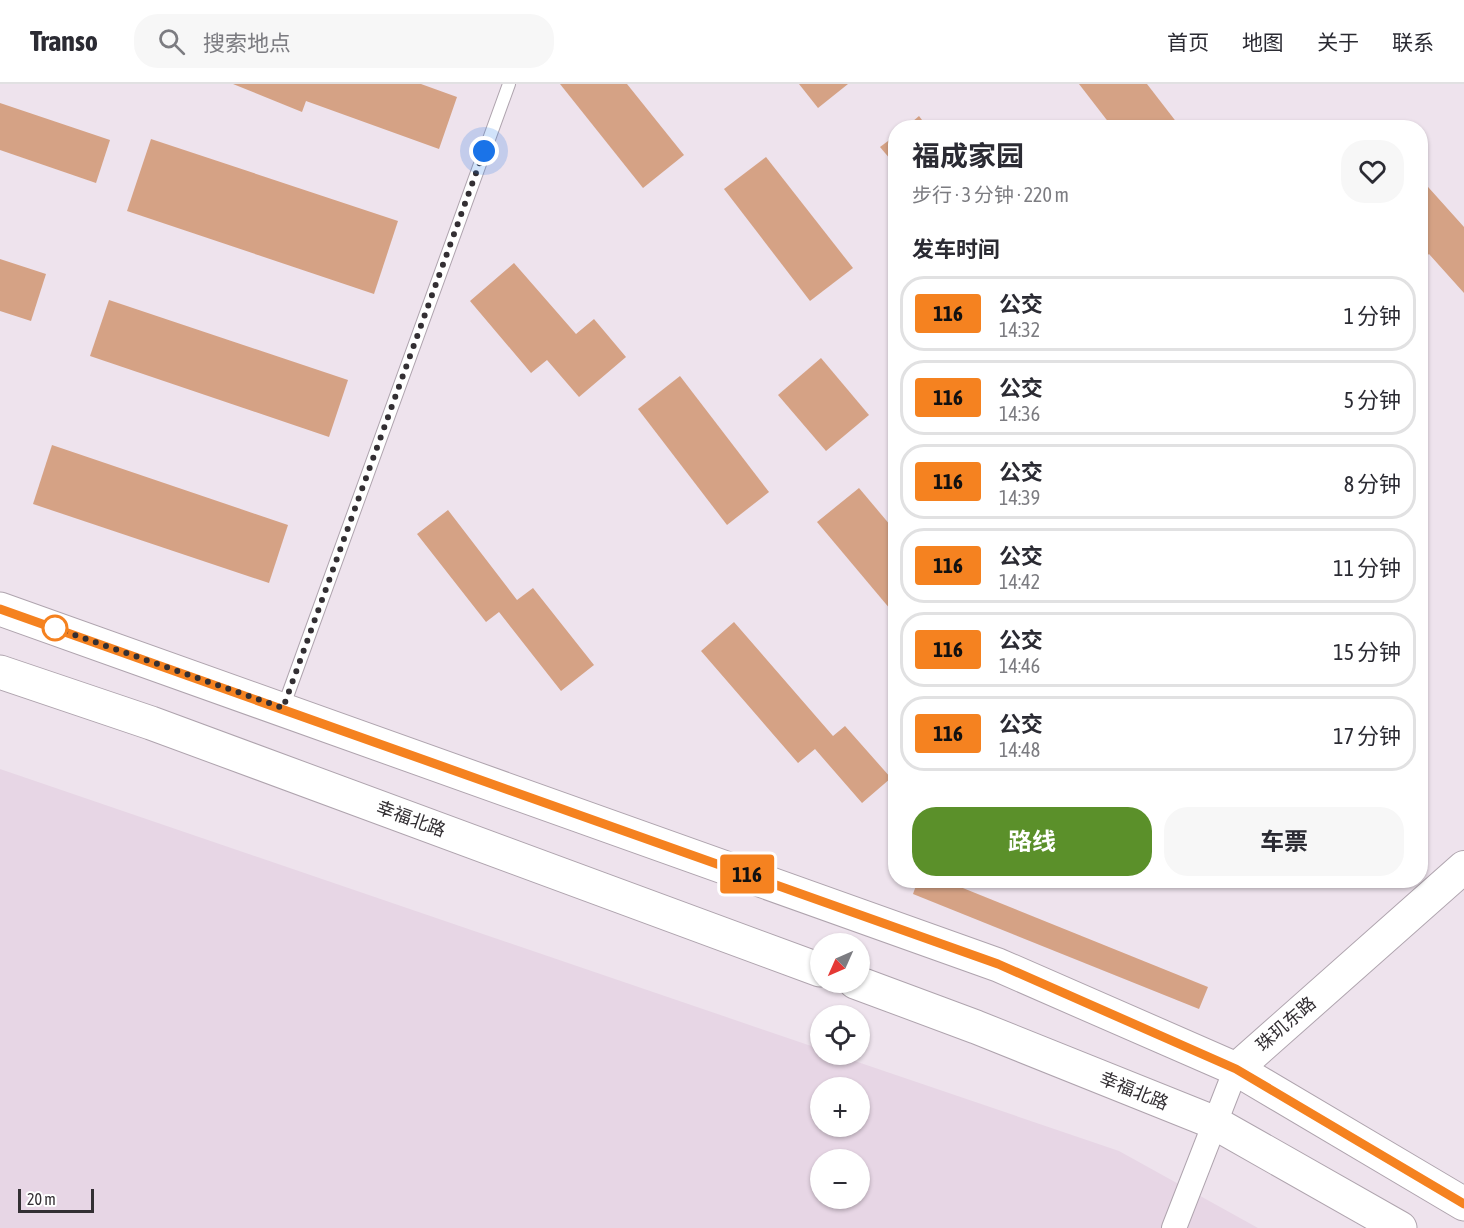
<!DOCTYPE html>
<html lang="zh">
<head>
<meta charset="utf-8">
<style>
	:root { --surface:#fff; --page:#f7f7f7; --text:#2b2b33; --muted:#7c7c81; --line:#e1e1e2; --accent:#5b902a }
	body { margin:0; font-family:"Asap Condensed","Noto Sans SC",sans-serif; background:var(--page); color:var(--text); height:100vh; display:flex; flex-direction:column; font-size:22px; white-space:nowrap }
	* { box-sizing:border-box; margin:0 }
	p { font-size:20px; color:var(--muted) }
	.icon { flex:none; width:33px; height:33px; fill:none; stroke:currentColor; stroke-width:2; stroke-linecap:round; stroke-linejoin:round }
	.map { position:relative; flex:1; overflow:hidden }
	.drawer { position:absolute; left:888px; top:36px; width:540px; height:768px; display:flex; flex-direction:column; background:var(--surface); border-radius:24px; box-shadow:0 2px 4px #0004 }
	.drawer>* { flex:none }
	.badge { padding:0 12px; border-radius:4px; font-size:21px; line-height:39px }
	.needle { width:39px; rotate:225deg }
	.controls { position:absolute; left:810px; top:849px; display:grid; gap:12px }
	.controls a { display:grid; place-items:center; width:60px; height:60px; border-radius:50%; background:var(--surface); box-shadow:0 2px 4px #0004; font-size:30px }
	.scale { position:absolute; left:18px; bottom:15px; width:76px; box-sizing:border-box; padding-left:6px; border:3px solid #332f33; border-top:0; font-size:16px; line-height:21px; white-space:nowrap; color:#332f33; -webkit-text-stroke:4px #fff; paint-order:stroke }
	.you { position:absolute; width:30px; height:30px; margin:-15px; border:4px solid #fff; border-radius:50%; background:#1a73e8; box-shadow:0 0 0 9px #1a73e833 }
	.map>.badge { position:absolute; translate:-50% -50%; box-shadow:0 0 0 3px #fff }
	h2 { padding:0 24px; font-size:22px; line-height:54px }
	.round { display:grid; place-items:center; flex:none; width:63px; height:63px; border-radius:24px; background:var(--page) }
	.overview { display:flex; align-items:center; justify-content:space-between; height:102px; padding:0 24px }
	h1 { font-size:28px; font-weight:700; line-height:45px }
	.primary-button { display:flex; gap:12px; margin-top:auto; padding:12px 24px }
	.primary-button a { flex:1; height:69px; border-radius:24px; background:var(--accent); color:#fff; font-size:24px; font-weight:700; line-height:69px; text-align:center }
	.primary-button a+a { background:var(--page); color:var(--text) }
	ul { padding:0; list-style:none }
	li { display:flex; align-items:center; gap:18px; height:75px; margin:0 12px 9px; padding:0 12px; border:3px solid var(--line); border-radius:24px }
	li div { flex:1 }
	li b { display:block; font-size:22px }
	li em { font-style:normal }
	li .badge { min-width:66px; font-weight:700; text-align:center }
	header { display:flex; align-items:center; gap:36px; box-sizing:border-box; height:84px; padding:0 30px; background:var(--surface); border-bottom:2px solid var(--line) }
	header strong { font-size:28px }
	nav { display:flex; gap:33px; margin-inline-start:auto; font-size:21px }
	.search { width:420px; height:54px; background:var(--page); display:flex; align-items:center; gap:15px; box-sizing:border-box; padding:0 21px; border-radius:24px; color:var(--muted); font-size:22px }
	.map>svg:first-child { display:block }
	.built { fill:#e7d6e5; fill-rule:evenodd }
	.building { fill:#d5a285 }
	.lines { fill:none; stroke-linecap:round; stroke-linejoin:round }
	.service-casing { stroke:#afa4ae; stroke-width:14 }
	.minor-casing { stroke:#afa4ae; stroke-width:26 }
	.tertiary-casing { stroke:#afa4ae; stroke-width:34 }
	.secondary-casing { stroke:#afa4ae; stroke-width:35 }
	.service { stroke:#fff; stroke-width:12 }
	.minor { stroke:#fff; stroke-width:24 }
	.tertiary { stroke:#fff; stroke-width:32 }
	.secondary { stroke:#fff; stroke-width:33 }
	.line-casing { stroke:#fff; stroke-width:14 }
	.line { stroke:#f58220; stroke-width:9 }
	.walk { stroke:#332f33; stroke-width:6; stroke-dasharray:0 10.8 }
	.stop-dot { fill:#fff; stroke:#f58220; stroke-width:3 }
	.labels { text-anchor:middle; stroke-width:5; stroke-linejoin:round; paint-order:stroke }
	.street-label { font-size:18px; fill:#332f33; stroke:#fff }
</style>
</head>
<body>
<header>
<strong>Transo</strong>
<div class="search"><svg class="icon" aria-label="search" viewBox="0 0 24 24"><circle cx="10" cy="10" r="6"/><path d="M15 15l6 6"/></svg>搜索地点</div>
<nav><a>首页</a><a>地图</a><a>关于</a><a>联系</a></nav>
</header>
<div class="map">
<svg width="1464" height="1144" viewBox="0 0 1464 1144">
	<rect width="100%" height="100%" fill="#eee3ed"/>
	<path class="built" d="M 0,685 L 820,965 L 820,970 L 837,971 L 1119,1067 L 1258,1144 L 0,1144 ZM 820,1004 L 860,1004 L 860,1042 L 820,1042 ZM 820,1076 L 860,1076 L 860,1114 L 820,1114 Z"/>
	<g class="building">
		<polygon points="233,0 421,0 457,13 439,65 306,17 302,28"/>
		<polygon points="560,0 627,0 684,71 643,104"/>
		<polygon points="799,0 848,0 818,24"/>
		<polygon points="1079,0 1147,0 1181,44 1113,44"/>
		<polygon points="0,19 110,56 96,99 0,66"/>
		<polygon points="919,32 928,44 905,44"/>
		<polygon points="896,51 896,82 880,63"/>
		<polygon points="151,55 398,137 374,210 127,127"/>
		<polygon points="766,73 853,184 810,217 724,105"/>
		<polygon points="1420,94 1464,143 1464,209 1429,170 1423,175 1420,172"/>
		<polygon points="0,175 46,190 31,237 0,227"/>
		<polygon points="514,179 576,250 594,235 626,273 579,313 547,276 531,289 470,217"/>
		<polygon points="109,216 348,296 329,353 90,272"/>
		<polygon points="821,274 869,331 826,367 778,311"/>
		<polygon points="680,292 769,408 727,441 638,325"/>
		<polygon points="52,361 288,441 269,499 33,420"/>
		<polygon points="859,404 896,448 896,532 817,438"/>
		<polygon points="448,426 517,516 533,504 594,581 561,607 499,528 486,538 417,450"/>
		<polygon points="734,538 833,652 845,642 891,694 862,719 815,665 798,679 701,567"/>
		<polygon points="918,796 943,796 1208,903 1199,925 913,810"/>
	</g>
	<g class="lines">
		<g class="service-casing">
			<polyline id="service" points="283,624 509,0"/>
		</g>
		<g class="minor-casing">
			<polyline id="minor" points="1174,1144 1236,985"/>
		</g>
		<g class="tertiary-casing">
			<polyline id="tertiary" points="1236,985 1464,783"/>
		</g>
		<g class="secondary-casing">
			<g id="secondary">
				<polyline points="0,525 998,881 1236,985 1464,1120"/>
				<polyline points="0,588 151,639 820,886"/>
				<polyline points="855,898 976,943 1213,1038 1400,1144"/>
			</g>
		</g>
		<use href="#service" class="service"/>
		<use href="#minor" class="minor"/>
		<use href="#tertiary" class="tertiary"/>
		<use href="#secondary" class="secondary"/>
	</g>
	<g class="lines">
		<g class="line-casing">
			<polyline id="line" points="0,525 998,880 1236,985 1464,1120"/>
		</g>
		<use href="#line" class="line"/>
		<polyline class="walk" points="55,544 283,624 484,67"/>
	</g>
	<circle class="stop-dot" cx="55" cy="544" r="12"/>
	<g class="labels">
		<g class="street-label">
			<text transform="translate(411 735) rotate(20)" y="6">幸福北路</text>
			<text transform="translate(1286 940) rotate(-41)" y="6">珠玑东路</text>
			<text transform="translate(1134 1007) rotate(22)" y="6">幸福北路</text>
		</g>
	</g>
</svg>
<div class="controls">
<a><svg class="needle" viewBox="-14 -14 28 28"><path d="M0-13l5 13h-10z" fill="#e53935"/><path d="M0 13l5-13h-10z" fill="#7c7c81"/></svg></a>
<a><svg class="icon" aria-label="locate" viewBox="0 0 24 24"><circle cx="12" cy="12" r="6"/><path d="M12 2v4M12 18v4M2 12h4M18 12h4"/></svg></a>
<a>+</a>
<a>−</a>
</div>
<div class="scale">20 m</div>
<div class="you" style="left:484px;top:67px"></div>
<b class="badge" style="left:747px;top:790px;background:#f58220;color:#111">116</b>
<section class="drawer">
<div class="overview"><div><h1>福成家园</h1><p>步行 · 3 分钟 · 220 m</p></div><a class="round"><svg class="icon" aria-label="heart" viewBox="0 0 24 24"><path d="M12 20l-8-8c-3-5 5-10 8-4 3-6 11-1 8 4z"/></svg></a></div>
<h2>发车时间</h2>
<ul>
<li><span class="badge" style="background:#f58220;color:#111">116</span><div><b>公交</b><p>14:32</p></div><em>1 分钟</em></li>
<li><span class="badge" style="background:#f58220;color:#111">116</span><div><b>公交</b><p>14:36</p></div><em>5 分钟</em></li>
<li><span class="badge" style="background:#f58220;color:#111">116</span><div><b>公交</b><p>14:39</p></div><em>8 分钟</em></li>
<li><span class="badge" style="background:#f58220;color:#111">116</span><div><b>公交</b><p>14:42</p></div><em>11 分钟</em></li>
<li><span class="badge" style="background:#f58220;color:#111">116</span><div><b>公交</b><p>14:46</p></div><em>15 分钟</em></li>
<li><span class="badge" style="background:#f58220;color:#111">116</span><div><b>公交</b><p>14:48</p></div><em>17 分钟</em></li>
</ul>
<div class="primary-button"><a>路线</a><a>车票</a></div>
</section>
</div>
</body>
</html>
